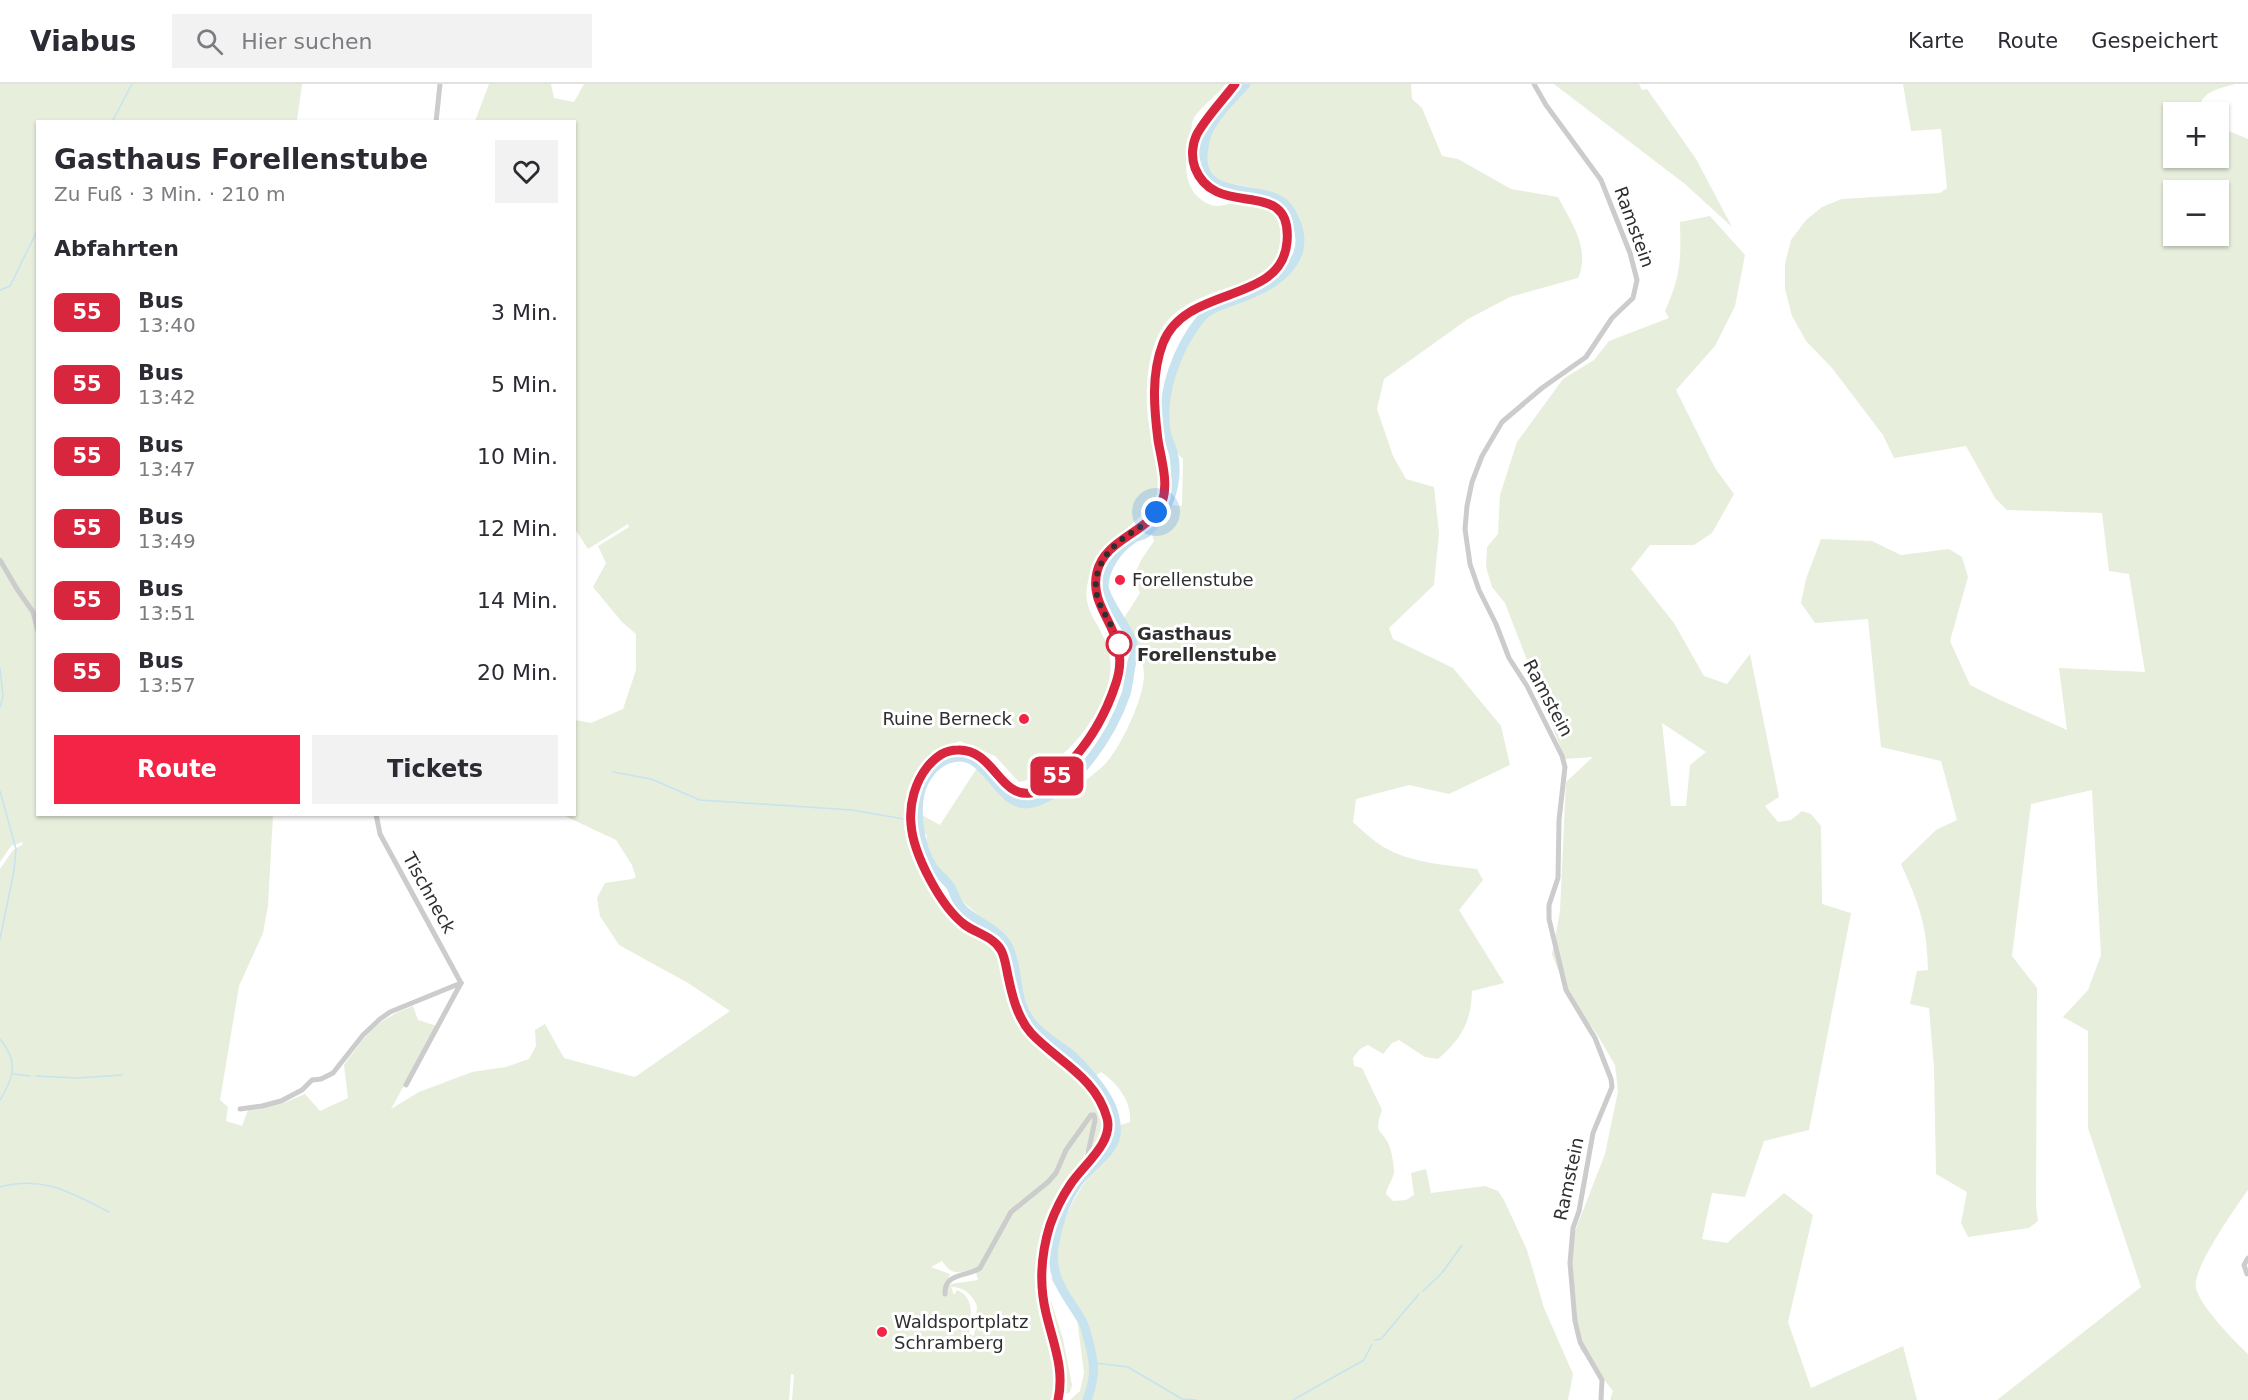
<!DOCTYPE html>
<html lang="de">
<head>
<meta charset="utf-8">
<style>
	:root { --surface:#fff; --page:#f2f2f3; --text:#2b2b33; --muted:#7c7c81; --line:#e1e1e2; --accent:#f32446 }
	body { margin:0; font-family:"DejaVu Sans",sans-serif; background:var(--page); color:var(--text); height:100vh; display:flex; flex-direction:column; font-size:22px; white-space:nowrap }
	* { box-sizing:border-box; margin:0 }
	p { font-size:20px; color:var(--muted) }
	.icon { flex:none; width:33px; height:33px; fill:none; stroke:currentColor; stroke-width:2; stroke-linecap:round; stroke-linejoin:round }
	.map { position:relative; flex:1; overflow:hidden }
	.sheet { position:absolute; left:36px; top:36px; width:540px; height:696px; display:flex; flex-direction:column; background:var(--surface); border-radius:0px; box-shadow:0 2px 4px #0004 }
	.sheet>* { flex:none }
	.badge { padding:0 12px; border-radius:9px; font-size:21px; line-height:39px }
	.buttons { position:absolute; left:2163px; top:18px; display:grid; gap:12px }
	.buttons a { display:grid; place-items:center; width:66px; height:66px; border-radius:0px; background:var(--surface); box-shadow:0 2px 4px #0004; font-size:30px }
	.you { position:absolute; width:30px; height:30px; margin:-15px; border:4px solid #fff; border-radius:50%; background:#1a73e8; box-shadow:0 0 0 9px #1a73e833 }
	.map>.badge { position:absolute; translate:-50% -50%; box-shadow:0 0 0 3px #fff }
	h2 { padding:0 18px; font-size:22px; line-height:54px }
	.round { display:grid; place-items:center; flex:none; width:63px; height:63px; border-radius:0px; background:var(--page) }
	.overview { display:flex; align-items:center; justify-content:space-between; height:102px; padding:0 18px }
	h1 { font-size:28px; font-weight:700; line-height:45px }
	.action { display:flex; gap:12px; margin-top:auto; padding:12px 18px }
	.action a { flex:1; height:69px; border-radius:0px; background:var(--accent); color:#fff; font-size:24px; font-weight:700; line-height:69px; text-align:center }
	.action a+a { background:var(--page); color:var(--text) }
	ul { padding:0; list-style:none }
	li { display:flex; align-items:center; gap:18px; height:72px; padding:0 18px }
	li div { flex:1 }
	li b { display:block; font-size:22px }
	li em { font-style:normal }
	li .badge { min-width:66px; font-weight:700; text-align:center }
	header { display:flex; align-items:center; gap:36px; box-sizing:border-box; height:84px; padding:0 30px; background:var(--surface); border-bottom:2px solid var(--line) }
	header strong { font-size:28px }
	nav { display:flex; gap:33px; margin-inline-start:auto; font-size:21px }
	.search { width:420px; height:54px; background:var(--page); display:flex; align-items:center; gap:15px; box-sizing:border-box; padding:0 21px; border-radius:0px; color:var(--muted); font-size:22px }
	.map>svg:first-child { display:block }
	.green { fill:#e7eedc; fill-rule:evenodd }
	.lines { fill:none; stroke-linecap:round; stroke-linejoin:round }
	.stream { stroke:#c7e3ef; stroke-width:1.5 }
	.river { stroke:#c7e3ef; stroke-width:9 }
	.minor { stroke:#ccc; stroke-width:5 }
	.secondary { stroke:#b9b9b9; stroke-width:8 }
	.line-casing { stroke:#fff; stroke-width:14 }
	.line { stroke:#d7263d; stroke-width:9 }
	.walk { stroke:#2f2f2f; stroke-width:6; stroke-dasharray:0 10.8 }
	.poi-dot { fill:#f32446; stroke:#fff; stroke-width:2 }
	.stop-dot { fill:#fff; stroke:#d7263d; stroke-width:3 }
	.labels { text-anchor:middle; stroke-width:6; stroke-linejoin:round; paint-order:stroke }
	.street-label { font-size:18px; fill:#2f2f2f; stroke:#fff }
	.poi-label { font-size:18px; fill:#2f2f2f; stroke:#fff; text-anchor:start }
	.stop-label { font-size:18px; font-weight:bold; fill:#2f2f2f; stroke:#fff; text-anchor:start }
</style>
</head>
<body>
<header>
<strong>Viabus</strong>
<div class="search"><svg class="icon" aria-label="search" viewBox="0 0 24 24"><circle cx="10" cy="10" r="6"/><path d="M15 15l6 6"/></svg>Hier suchen</div>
<nav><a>Karte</a><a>Route</a><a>Gespeichert</a></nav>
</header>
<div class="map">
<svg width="2248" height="1316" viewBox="0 0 2248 1316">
	<rect width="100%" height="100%" fill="#fff"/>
	<g class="green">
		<path d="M 0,0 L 302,0 L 297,37 L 38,38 L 38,730 L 273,731 L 268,822 L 263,849 L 239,902 L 220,1016 L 228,1023 L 226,1037 L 242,1042 L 248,1026 L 281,1020 L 305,1010 L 320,1027 L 348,1014 L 344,981 C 367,950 375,936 413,922 L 418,936 L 437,942 L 391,1025 L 419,1008 L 472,988 L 506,983 L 529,975 L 536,962 L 535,946 L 545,940 L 564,974 L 635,993 L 730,927 L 688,899 L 619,861 L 600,832 L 597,814 L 605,799 L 632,795 L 636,793 L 632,781 L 616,756 L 563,731 L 574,730 L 575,636 L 591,639 L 623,625 L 636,586 L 636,550 L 622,538 L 593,503 L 606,479 L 598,462 L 629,443 L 628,440 L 588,465 L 575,445 L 574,38 L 475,37 L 489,0 L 551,0 L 554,14 L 574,18 L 584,0 L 1226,0 C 1219,9 1197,27 1194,34 C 1191,39 1192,47 1190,52 C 1184,77 1181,109 1211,121 C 1216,123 1223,121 1229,120 C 1246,119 1264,119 1276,132 C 1283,141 1285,152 1283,163 C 1282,172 1277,180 1270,186 C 1264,191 1255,193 1249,196 C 1222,207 1190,213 1169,235 C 1145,260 1143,318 1151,351 C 1153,363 1160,375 1161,387 C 1164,433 1108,446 1093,483 C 1073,529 1105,536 1110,575 C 1115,606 1087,649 1065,668 C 1051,680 1037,696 1019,698 L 995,672 L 960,657 L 933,667 C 917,694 902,719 909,752 C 923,781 934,817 958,839 C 969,851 989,854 997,869 C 1009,891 1008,922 1024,946 C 1034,960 1050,968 1062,979 C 1076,992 1101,1018 1105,1037 C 1108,1051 1096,1063 1088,1073 L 1086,1066 C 1081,1085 1070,1090 1064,1106 C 1052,1133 1035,1180 1038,1208 C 1041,1243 1068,1281 1054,1316 L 792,1316 L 794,1291 L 791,1290 L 789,1316 L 0,1316 L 0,785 L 13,766 L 22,761 L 23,758 L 11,762 L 0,778 L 0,478 L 18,503 L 0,472 ZM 942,1177 C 953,1193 958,1188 975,1185 L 978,1196 L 951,1200 L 951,1202 L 948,1195 L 950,1190 L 931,1183 ZM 951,1203 C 964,1203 972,1210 977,1222 L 974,1252 L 969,1250 C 970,1233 976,1214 957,1206 L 954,1211 Z"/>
		<path d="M 1249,0 L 1411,0 L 1412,15 L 1422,24 L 1442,72 L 1458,75 L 1511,105 L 1558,113 C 1571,138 1591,165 1578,194 L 1510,213 L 1468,235 L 1384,295 L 1377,325 L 1393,372 L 1406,395 L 1434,403 L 1439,449 L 1434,501 L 1389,544 L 1393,555 L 1453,584 L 1501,642 L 1510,681 L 1449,710 L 1409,701 L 1356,715 L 1353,738 C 1362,746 1371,755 1382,762 C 1409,779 1446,781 1477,785 L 1483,796 L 1459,826 L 1504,899 L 1472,907 C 1471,938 1462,954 1438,975 L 1425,973 L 1399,956 L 1392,959 L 1383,970 L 1368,961 L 1360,965 L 1353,974 L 1354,982 L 1362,984 L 1382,1026 C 1372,1053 1384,1044 1390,1064 C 1392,1070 1394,1082 1394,1088 C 1393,1096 1387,1102 1386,1110 L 1393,1117 L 1406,1116 L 1414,1111 L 1411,1089 L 1426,1085 L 1431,1109 L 1485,1102 L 1498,1107 L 1504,1116 L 1527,1166 L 1544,1224 L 1573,1290 L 1568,1316 L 1070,1316 L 1080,1307 L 1084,1289 L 1077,1235 L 1051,1195 L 1059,1189 C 1052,1152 1071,1116 1093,1087 C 1105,1071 1122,1064 1120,1041 L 1130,1038 C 1132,1017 1117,999 1101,988 L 1094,993 L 1070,967 L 1054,956 L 1033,938 L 1020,912 L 1010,859 L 960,815 L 925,766 L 927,752 L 919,739 L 922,731 L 940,741 L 977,684 C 993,694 999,716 1018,721 C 1030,725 1042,719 1053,714 C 1072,706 1088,696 1103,682 C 1120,666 1144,614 1144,591 C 1144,572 1131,551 1124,534 L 1140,509 L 1134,494 L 1137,492 L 1138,489 L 1136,488 L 1141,476 L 1154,457 L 1151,447 L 1171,421 L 1182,422 L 1183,375 C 1168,363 1167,338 1169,320 C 1172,291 1183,253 1206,233 C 1218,221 1250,217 1265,208 C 1277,201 1296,187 1300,173 C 1309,147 1299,119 1273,109 C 1255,102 1233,101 1215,96 C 1189,59 1226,28 1249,0 Z"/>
		<polygon points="1554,0 1639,0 1642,6 1647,5 1696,75 1732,143 1685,100"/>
		<path d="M 1903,0 L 2235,0 C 2218,5 2200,7 2199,28 L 2174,28 L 2174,74 L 2218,74 L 2219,43 L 2248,55 L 2248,1106 C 2236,1123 2191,1186 2196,1204 C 2200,1222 2234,1257 2248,1270 L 2248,1316 L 1997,1316 L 2141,1203 L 2088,1044 L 2088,947 L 2063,933 L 2088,906 L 2101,871 L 2092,706 L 2031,720 L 2012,872 L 2037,904 L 2036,1122 L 2038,1137 L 2029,1144 L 1968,1153 L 1961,1139 L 1967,1108 L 1936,1090 L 1934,984 L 1929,924 L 1910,920 L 1917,887 L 1928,886 C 1927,841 1919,820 1901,780 L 1936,746 L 1957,736 L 1941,677 L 1881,663 L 1868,535 L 1815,539 L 1801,519 L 1806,495 L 1821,455 L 1872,457 L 1901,471 L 1949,465 L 1962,473 L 1968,493 L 1950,557 L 1970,601 L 1998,615 L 2067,646 L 2059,584 L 2145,588 L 2129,490 L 2109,487 L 2102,429 L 2007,426 L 1995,414 L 1966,362 L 1894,374 L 1883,351 L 1832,284 L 1806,257 L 1792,232 L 1785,205 L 1785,180 L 1791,156 L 1806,136 L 1822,123 L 1842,115 L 1940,109 L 1947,104 L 1941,45 L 1911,47 ZM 2174,106 L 2218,106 L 2218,152 L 2174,152 Z"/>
		<path d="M 1710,132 L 1745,171 L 1735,222 L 1715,262 L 1676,306 L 1715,384 L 1734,410 L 1712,449 L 1694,461 L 1650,461 L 1631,485 L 1674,539 L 1704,592 L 1727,600 L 1750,570 L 1779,713 L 1765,722 L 1778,738 L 1791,736 L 1802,727 L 1811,730 L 1821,742 L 1822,820 L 1851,829 L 1809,1046 L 1764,1057 L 1745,1113 L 1712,1109 L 1702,1155 L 1727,1159 L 1784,1109 L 1813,1131 L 1788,1238 L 1811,1304 L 1903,1262 L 1917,1316 L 1610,1316 L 1613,1307 L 1580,1265 L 1570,1160 L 1605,1070 L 1618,1007 L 1615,981 L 1598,952 L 1566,906 L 1552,870 L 1560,827 L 1566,698 L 1593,673 L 1565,675 L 1505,519 L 1492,503 L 1486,483 L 1487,463 L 1498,450 L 1500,411 L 1517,358 L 1563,295 L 1594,276 L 1609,257 L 1669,234 L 1665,227 C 1681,191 1681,177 1680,138 ZM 1662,639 L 1706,668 L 1690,681 L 1686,722 L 1671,722 Z"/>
		<path d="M 1049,1216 L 1051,1217 L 1063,1255 L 1072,1301 L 1070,1308 L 1063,1312 C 1066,1280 1056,1249 1047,1218 Z"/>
	</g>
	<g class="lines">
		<g class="stream">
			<polyline points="112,38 132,0"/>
			<polyline points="0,206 10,202 38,145"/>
			<polyline points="0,584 3,612 0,623"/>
			<polyline points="613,688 651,695 700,716 852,726 904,735"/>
			<polyline points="0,707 16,765 14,787 0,855"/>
			<path d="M 0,955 C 19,978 14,993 0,1016"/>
			<polyline points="13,990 30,992"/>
			<polyline points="36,992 77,994 122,991"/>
			<path d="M 0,1103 C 43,1091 72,1109 109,1128"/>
			<polyline points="1423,1207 1442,1189 1462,1161"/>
			<polyline points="1375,1256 1381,1255 1419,1210"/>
			<polyline points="1095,1279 1128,1283 1182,1315 1196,1316"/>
			<polyline points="1293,1316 1364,1276 1372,1260"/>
		</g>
		<path class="river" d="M 1087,1316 C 1096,1292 1095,1279 1088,1255 C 1086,1248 1085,1241 1081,1235 C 1066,1210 1050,1195 1054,1163 C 1057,1142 1065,1117 1078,1099 C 1096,1074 1125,1067 1114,1030 C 1109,1010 1083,980 1067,967 C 1055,959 1044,952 1034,941 C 1012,917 1021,888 1008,862 C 1000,846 977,838 964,826 C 956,819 955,811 951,803 C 946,796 938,790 933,783 C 919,762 913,721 924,698 C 929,689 937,680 946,676 C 988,657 995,729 1033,719 C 1076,707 1112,650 1126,610 C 1130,596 1129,581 1135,569 C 1134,563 1133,557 1130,552 C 1124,538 1103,513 1104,500 C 1106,482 1118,465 1133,455 C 1136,452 1141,453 1145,450 C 1154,444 1165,428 1169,417 C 1175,403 1177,383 1173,368 C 1171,361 1167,354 1166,347 C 1160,308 1178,262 1202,233 C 1208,225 1221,222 1230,218 C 1256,209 1287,197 1298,169 C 1301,160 1300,148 1296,138 C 1293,130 1289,121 1281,117 C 1257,101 1200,115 1203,72 C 1204,63 1204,54 1209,46 C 1217,29 1234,14 1246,0"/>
		<g class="minor">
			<polyline points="1534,0 1546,21 1601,96 1630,169 1637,196 1633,214 1612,234 1586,273 1542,304 1502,338 1482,372 1472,398 1467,422 1465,445 1470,480 1479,506 1496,540 1509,574 1527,602 1562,672 1565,683 1559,736 1558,794 1549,821 1549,835 1566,906 1595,954 1611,995 1612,1003 1593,1049 1579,1127 1573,1144 1570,1179 1575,1237 1580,1258 1602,1296 1601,1316"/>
			<polyline points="436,38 440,0"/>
			<polyline points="0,476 17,505 33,528 38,547"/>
			<polyline points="376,730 380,750 461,899"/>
			<polyline points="406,1001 461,899"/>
			<polyline points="240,1025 262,1022 281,1017 302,1006 312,996 321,995 333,989 363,951 380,935 390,928 461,899"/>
			<polyline points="2247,1190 2244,1181 2248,1174"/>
			<path d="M 945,1210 C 944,1188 968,1193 980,1184 L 1011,1128 L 1048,1098 L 1056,1089 L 1066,1066 L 1091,1031 L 1094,1031 L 1095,1036 L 1086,1079"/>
		</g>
		<path class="secondary" d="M 1058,1316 C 1065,1285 1053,1259 1046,1229 C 1039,1200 1041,1170 1050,1141 C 1055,1127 1062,1113 1070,1101 C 1082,1082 1114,1059 1107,1034 C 1096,992 1057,977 1031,949 C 1017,933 1012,911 1008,892 C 1006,883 1005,873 1001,866 C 994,853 976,849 965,841 C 941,823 913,770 911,740 C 909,720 915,698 928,682 C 937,672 945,666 958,666 C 994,665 1000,714 1031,709 C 1040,707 1047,700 1053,695 C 1083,669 1104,636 1116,599 C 1133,546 1087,528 1097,489 C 1105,454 1150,449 1162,418 C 1169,399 1160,375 1158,356 C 1154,324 1151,290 1163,259 C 1185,200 1282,221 1287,158 C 1293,90 1216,138 1195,84 C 1191,73 1192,60 1197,50 C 1207,32 1223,16 1235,0"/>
	</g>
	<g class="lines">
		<g class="line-casing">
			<path id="line" d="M 1058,1316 C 1065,1285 1053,1259 1046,1229 C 1039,1200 1041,1170 1050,1141 C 1055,1127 1062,1113 1070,1101 C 1082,1082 1114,1059 1107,1034 C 1096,993 1057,977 1031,949 C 1017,933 1012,911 1008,892 C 1006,883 1005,873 1001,866 C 994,853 976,849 965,841 C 941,823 913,770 911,740 C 909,720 915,698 928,682 C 937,672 945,666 958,666 C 994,665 999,714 1031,709 C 1040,707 1047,700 1053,695 C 1083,669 1104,636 1116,599 C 1133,547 1087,528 1097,488 C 1105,454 1150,449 1162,418 C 1169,399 1161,375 1158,356 C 1154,324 1151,290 1163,259 C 1186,200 1282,221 1287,158 C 1293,90 1216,138 1195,84 C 1191,73 1192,60 1197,50 C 1207,32 1223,16 1235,0"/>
		</g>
		<use href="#line" class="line"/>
		<path class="walk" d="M 1119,560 C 1115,545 1105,533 1099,518 C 1090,495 1101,472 1120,457 C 1132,447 1146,442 1156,428"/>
	</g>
	<g class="poi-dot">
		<circle cx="1120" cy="496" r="6"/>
		<circle cx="1024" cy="635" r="6"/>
		<circle cx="882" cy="1248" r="6"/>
	</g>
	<circle class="stop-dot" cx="1119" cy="560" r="12"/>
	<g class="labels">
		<g class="street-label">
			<text transform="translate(1634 143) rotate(70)" y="6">Ramstein</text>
			<text transform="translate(1548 614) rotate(62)" y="6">Ramstein</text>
			<text transform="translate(429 809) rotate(61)" y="6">Tischneck</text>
			<text transform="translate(1569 1095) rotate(-78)" y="6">Ramstein</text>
		</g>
		<g class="poi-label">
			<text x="1132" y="502">Forellenstube</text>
			<text x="1012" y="641" text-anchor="end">Ruine Berneck</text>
			<text x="894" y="1244">Waldsportplatz<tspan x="894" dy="21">Schramberg</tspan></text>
		</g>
		<g class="stop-label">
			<text x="1137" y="556">Gasthaus<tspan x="1137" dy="21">Forellenstube</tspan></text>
		</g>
	</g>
</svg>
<div class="buttons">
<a>+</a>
<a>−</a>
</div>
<div class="you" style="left:1156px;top:428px"></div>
<b class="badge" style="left:1057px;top:692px;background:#d7263d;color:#fff">55</b>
<section class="sheet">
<div class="overview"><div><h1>Gasthaus Forellenstube</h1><p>Zu Fuß · 3 Min. · 210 m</p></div><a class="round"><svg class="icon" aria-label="heart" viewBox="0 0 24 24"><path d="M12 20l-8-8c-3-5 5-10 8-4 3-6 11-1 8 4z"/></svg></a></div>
<h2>Abfahrten</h2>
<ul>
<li><span class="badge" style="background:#d7263d;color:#fff">55</span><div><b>Bus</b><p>13:40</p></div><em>3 Min.</em></li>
<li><span class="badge" style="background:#d7263d;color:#fff">55</span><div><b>Bus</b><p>13:42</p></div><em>5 Min.</em></li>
<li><span class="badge" style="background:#d7263d;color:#fff">55</span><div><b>Bus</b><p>13:47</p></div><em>10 Min.</em></li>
<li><span class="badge" style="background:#d7263d;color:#fff">55</span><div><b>Bus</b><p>13:49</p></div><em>12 Min.</em></li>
<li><span class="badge" style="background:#d7263d;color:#fff">55</span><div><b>Bus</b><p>13:51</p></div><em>14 Min.</em></li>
<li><span class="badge" style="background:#d7263d;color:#fff">55</span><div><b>Bus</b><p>13:57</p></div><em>20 Min.</em></li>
</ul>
<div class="action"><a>Route</a><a>Tickets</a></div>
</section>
</div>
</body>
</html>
